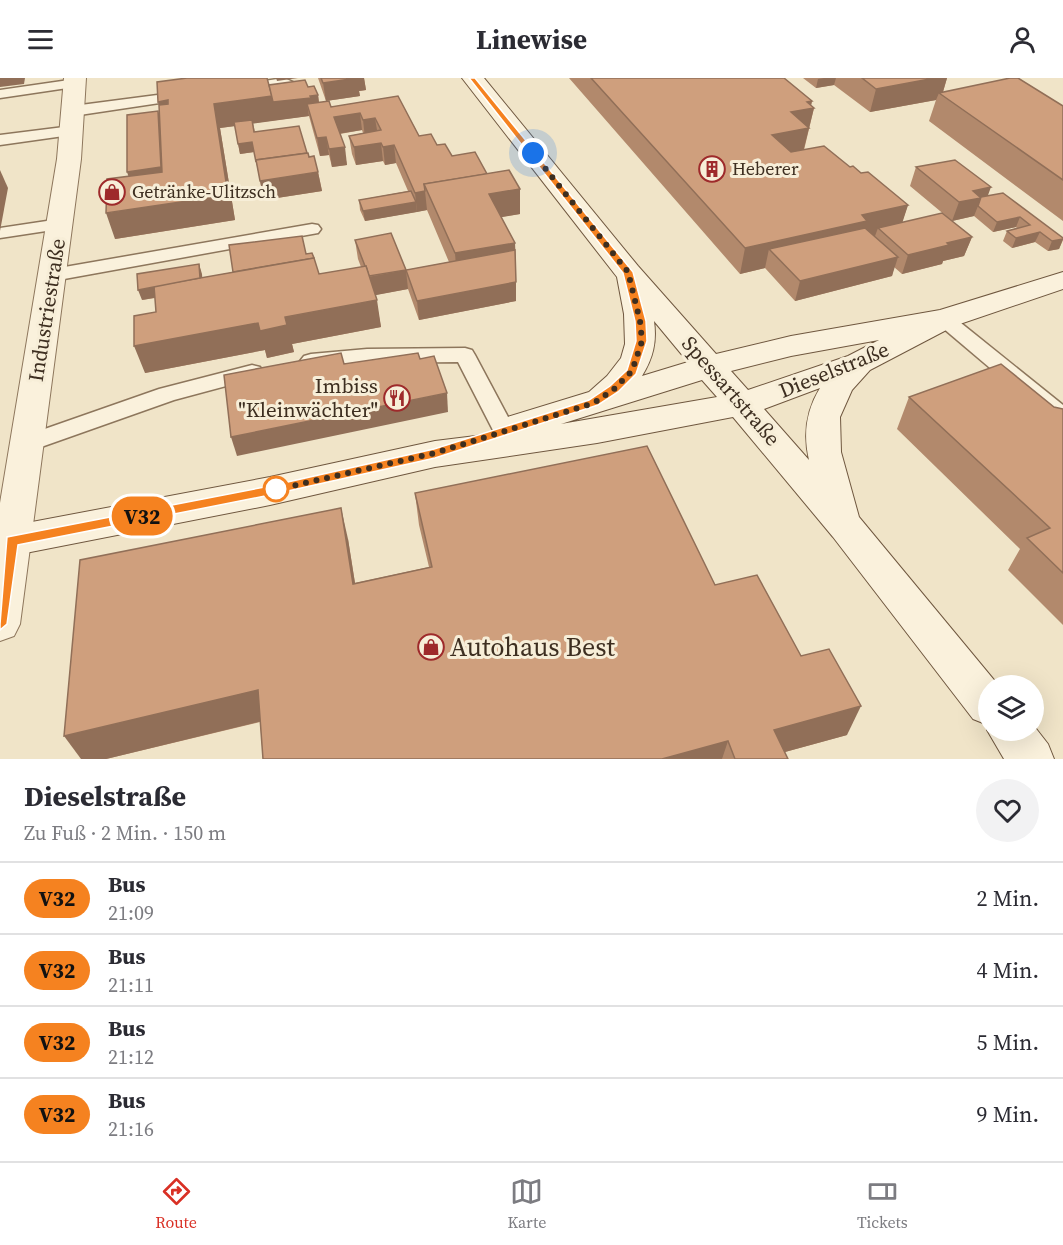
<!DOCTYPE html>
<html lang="de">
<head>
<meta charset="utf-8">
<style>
	:root { --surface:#fff; --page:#f2f2f3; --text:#2b2b33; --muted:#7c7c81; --line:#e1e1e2; --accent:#d93025 }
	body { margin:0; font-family:"Source Serif 4",serif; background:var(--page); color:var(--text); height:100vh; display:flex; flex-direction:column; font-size:22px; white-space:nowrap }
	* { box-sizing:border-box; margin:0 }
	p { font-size:20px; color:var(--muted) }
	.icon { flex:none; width:33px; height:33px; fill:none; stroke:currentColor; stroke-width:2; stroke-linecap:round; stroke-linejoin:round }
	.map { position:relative; height:681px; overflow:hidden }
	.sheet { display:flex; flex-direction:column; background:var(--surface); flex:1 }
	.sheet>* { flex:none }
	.badge { padding:0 12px; border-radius:20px; font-size:21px; line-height:39px }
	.buttons { position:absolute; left:978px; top:597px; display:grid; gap:12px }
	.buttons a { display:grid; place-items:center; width:66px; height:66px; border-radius:50%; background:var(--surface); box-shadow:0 6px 24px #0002; font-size:30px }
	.you { position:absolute; width:30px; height:30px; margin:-15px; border:4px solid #fff; border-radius:50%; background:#1a73e8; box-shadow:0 0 0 9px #1a73e833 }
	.map>.badge { position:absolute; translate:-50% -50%; box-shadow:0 0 0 3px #fff }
	.round { display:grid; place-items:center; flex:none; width:63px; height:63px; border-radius:32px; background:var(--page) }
	.head { display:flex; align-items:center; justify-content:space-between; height:102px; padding:0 24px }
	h1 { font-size:28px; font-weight:700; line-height:45px }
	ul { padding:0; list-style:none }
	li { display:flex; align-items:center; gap:18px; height:72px; padding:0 24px; border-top:2px solid var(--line) }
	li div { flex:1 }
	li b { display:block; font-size:22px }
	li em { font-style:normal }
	li .badge { min-width:66px; font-weight:700; text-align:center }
	header { display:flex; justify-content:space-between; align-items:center; height:78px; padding:0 24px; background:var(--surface); font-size:27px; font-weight:700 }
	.menu { display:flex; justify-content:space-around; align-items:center; height:84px; border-top:2px solid var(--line); background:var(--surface); font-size:16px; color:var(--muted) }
	.menu a { display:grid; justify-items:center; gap:3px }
	.menu .active { color:var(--accent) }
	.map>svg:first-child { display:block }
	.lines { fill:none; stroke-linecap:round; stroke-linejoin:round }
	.lane-casing { stroke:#8d765c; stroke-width:3 }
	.street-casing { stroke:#8d765c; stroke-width:2 }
	.secondary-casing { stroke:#6f573f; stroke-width:2 }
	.lane { fill:#faf1dc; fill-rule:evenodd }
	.street { fill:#faf1dc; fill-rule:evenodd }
	.secondary { fill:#faf1dc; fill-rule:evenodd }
	.wall { fill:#b2896c }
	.shaded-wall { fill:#916f58 }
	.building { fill:#cf9f7d; stroke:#916f58; stroke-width:1.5 }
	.line { fill:#f58220; stroke:#fff; stroke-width:1.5 }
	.walk { stroke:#3d2e20; stroke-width:6; stroke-dasharray:0 10.8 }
	.stop-dot { fill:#fff; stroke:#f58220; stroke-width:3 }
	.labels { text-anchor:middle; stroke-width:6; stroke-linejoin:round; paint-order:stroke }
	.far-poi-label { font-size:18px; fill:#3d2e20; stroke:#f7eed8; text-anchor:start }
	.street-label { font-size:21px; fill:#3d2e20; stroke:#f7eed8 }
	.poi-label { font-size:21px; fill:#3d2e20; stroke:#f7eed8; text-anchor:end }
	.near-poi-label { font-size:26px; fill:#3d2e20; stroke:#f7eed8; text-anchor:start }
</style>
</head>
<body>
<header><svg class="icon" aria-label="menu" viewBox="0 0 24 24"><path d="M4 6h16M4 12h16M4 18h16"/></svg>Linewise<svg class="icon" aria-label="person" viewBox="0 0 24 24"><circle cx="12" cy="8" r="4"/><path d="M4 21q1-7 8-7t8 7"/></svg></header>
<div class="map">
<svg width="1063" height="681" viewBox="0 0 1063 681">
	<rect width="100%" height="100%" fill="#f0e4c8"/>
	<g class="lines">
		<g class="lane-casing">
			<g id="lane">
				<path d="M 284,0 L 293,4 C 286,11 238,18 231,11 L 238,7 Z"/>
				<polygon points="76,1 81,2 83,5 81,8 0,20 0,12"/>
				<polygon points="188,13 195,17 193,20 73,38 65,33 73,28"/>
				<polygon points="72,48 80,53 78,56 0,67 0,57"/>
				<polygon points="60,141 66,142 69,146 66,150 0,160 0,150"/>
				<polygon points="312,146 318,147 321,151 318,155 53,203 43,197 53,191"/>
				<polygon points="944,235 951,237 1063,327 1063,347 1055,345 937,245 934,241 937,237"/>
				<polygon points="465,270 472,272 475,277 515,352 512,358 504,360 496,358 458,284 367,285 311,290 304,288 300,283 304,278 311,276 367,271"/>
				<polygon points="252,287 260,289 263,294 260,299 174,322 27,374 19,372 15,366 19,360 159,311"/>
			</g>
		</g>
		<g class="street-casing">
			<polygon id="street" points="64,0 86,0 81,81 20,546 14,558 0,563 0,425 57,81"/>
		</g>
		<g class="secondary-casing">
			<g id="secondary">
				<path d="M 462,0 L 484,0 L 638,188 L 716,276 L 791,258 L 940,232 L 1063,194 L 1063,211 L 954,248 L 870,292 L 852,312 L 840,339 L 841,374 L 859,439 L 999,608 L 988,608 L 988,647 L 973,641 L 833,459 L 733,339 L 597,365 L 435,389 L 270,427 L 0,480 L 0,450 L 270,399 L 435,363 L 500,355 L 496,349 L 501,341 L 589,314 L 607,298 L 621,280 L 625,266 L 624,236 L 617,199 ZM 654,243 L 688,284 L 642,298 C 653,280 657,264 654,243 ZM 879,262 L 848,278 L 748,312 L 731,293 L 791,278 ZM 702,302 L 717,319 L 561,346 ZM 820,310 C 806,333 803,356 809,382 L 764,331 Z"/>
				<polygon points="1034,648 1048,666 1054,681 1004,681 987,652 988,649 988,652 1034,652"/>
			</g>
		</g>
		<use href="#lane" class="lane"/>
		<use href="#street" class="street"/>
		<use href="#secondary" class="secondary"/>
	</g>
	<g class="wall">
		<polygon points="318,0 364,0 366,12 359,13 360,18 326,23"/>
		<polygon points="569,0 784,0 812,23 811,28 814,30 804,72 850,89 861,95 908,127 902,144 972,159 964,178 943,183 942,186 902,196 894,189 892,198 795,223 765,190 740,196"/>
		<polygon points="803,0 947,0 943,14 1063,28 1063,143 929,43 936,22 870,34 834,7 816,10"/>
		<polygon points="269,7 308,9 318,17 319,24 331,29 398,18 419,58 437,67 452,78 487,96 520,111 520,136 501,139 515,165 516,223 419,242 408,211 375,217 381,249 292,266 294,274 267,280 265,272 145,295 156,234 155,220 142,222 199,186 202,200 233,194 306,176 319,196 361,189 358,181 355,162 406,192 449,184 427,132 365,143 360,132 359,122 408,113 396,85 385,87 383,83 356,87 352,76 349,58 363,55 362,52 340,56 347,87 332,89 329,77 320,78 309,38 253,45 255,54 307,75 318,94 322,113 264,122 254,74 240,76 235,48 220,50 235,142 115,161 129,98 159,37"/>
		<polygon points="916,89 988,118 1063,160 1063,162 1059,171 1048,173 1035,164 1012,170 1003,163 1007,153 1017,150 1016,149 993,154 974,138 952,143 910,108"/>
		<polygon points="909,319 1054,329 1063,331 1063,547 1008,492 1020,471 897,351"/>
		<polygon points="415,415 715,507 801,578 847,657 785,674 788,681 263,681 260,644 106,681 81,681 348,461 355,505 429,489 419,447"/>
	</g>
	<g class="shaded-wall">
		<polygon points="0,0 25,0 24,6 0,9"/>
		<polygon points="276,0 298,0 277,3"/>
		<polygon points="356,0 364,0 366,12 359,13 360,18 326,23 323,5"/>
		<polygon points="824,0 836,0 834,7 816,10 818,1"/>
		<polygon points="935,0 947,0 942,17 939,15 936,22 870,34 876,11"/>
		<polygon points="318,17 320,34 307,26 309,38 220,50 235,142 115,161 106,135 228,117 214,26 272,18 310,18"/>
		<polygon points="168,22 166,48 158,24"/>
		<polygon points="812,23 810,31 814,30 803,74 768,82 772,57 791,34 807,24"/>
		<polygon points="158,33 167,62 170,119 137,124 127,94"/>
		<polygon points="360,35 362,52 337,56 334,39"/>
		<polygon points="375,40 378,58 365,60 363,42"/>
		<polygon points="326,59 329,77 320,78 317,60"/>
		<polygon points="252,64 254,74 240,76 238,66"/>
		<polygon points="381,65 383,83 356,87 354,69"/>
		<polygon points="394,67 396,85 385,87 383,69"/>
		<polygon points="345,69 347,87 332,89 329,71"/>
		<polygon points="0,92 8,110 0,153"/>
		<polygon points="318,94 322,113 264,122 260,103"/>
		<polygon points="991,109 984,128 978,128 974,138 952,143 959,124 973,113"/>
		<polygon points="520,111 520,136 490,141 427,113"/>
		<polygon points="425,113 427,132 417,134 415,115"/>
		<polygon points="416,124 417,134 365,143 363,133"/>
		<polygon points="908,127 900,152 878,150 875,158 769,171 765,190 740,196 745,170 862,137"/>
		<polygon points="1020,139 1016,149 993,154 997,144"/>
		<polygon points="1040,154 1035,164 1012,170 1016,160"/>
		<polygon points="972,159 964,178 943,183 942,186 902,196 908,177 947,165"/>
		<polygon points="1063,161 1059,171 1048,173 1052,163"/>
		<polygon points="515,165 516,191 457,202 455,175"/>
		<polygon points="898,179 892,198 795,223 800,203"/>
		<polygon points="199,186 202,196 203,211 142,222 138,212 159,208"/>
		<polygon points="406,192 408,211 371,218 368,199"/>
		<polygon points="516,204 516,223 419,242 417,223"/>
		<polygon points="377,222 381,249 292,266 294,274 267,280 265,272 145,295 134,268"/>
		<polygon points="447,315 448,334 237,378 231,359"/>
		<polygon points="341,430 348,461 360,537 353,506"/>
		<polygon points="258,612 270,641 106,681 81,681 64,658"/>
		<polygon points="861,628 847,657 763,680 774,652"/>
		<polygon points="728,663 722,681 662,681"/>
	</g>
	<g class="building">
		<polygon points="187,0 267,0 272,18 214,26 228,117 106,135 107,101 162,94 159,27 168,26 168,22 158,24 157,4"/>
		<polygon points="321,0 357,0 323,5"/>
		<polygon points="591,0 784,0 812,23 807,24 814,30 791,34 809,50 772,57 791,74 824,68 850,89 853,88 861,95 868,94 908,127 862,137 867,143 745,170"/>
		<polygon points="862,0 935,0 876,11"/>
		<polygon points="1010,0 1018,0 1063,28 1063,102 939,15"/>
		<polygon points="305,2 308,9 314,8 318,17 310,18 311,20 273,24 269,7"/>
		<polygon points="398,18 419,58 431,56 437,67 445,66 452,78 475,74 487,96 424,106 425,113 415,115 394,67 383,69 381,65 354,69 349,58 381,52 375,40 363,42 360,35 334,39 345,69 329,71 326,59 317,60 307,26 329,23 331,29"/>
		<polygon points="158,33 161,89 127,94 127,37"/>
		<polygon points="252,42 254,54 299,48 307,75 256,82 256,84 252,64 238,66 234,44"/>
		<polygon points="308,75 309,79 314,78 318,94 260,103 256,82"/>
		<polygon points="955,82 991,109 973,113 981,120 959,124 916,89"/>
		<polygon points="509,92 520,111 489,116 515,165 455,175 424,106"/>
		<polygon points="411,113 416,124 363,133 359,122"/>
		<polygon points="1003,115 1063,160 1063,161 1052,163 1040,154 1016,160 1007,153 1030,147 1020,139 997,144 978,128 981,119"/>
		<polygon points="942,135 972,159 947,165 949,167 908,177 878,150"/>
		<polygon points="865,150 898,179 800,203 769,171"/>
		<polygon points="391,155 406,192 369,198 366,188 365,188 355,162"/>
		<polygon points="302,158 306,176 312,175 314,180 233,194 229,167"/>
		<polygon points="515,172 516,204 417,223 406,192"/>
		<polygon points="314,180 319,196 366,188 377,222 285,239 287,247 260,253 258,245 134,268 134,238 156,234 154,208"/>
		<polygon points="199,186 200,200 138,212 137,196"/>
		<polygon points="341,275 344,286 418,275 420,281 434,278 447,315 231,359 224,297"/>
		<polygon points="1001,286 1054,329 1063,331 1063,495 1027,460 1050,450 909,319"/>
		<polygon points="647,368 715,507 757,497 801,578 829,571 861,628 774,652 788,681 735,681 728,663 662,681 263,681 258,612 64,658 80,482 341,430 353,506 432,489 415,415"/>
	</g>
	<polygon class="line" points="469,0 475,0 633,194 646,243 647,263 636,296 618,314 598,327 435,380 270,417 18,467 7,546 0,552 0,546 7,459 270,408 434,371 589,322 610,308 627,292 636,263 635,243 623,195"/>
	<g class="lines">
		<polyline class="walk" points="276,411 270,413 435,375 594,325 614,311 632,293 642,263 640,243 628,194 533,75"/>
	</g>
	<defs>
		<g id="building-ring" transform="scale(1.35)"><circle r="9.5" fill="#f7eed8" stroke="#9e2a2b" stroke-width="1.5"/><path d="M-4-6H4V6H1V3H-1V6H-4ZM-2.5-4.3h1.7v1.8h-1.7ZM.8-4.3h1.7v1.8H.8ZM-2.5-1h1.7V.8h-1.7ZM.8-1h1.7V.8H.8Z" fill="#9e2a2b"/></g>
		<g id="shop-ring" transform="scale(1.35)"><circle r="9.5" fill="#f7eed8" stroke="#9e2a2b" stroke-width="1.5"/><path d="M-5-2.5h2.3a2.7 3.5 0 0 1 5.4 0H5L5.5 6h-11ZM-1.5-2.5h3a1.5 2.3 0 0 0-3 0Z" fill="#9e2a2b"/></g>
		<g id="restaurant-ring" transform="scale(1.35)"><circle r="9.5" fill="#f7eed8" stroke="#9e2a2b" stroke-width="1.5"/><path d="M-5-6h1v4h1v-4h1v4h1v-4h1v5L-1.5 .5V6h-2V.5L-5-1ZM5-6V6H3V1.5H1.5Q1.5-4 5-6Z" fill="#9e2a2b"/></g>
	</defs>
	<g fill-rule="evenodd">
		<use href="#building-ring" x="712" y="91"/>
		<use href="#shop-ring" x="112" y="114"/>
		<use href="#restaurant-ring" x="397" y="320"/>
		<use href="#shop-ring" x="431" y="569"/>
	</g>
	<circle class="stop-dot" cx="276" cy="411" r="12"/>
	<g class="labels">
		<g class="far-poi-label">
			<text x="732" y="97">Heberer</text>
			<text x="132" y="120">Getränke-Ulitzsch</text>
		</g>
		<g class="street-label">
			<text transform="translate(47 232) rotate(-81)" y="7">Industriestraße</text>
			<text transform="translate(834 292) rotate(-22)" y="7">Dieselstraße</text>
			<text transform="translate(731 313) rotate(49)" y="7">Spessartstraße</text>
		</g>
		<g class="poi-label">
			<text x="378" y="315">Imbiss<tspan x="378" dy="24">"Kleinwächter"</tspan></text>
		</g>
		<g class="near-poi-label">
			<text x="450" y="578">Autohaus Best</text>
		</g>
	</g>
</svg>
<div class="buttons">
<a><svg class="icon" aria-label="layers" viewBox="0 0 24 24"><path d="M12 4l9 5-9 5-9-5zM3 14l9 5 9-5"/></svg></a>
</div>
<div class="you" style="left:533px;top:75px"></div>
<b class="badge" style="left:142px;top:438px;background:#f58220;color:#111">V32</b>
</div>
<section class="sheet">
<div class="head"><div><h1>Dieselstraße</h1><p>Zu Fuß · 2 Min. · 150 m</p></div><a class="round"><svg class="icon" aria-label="heart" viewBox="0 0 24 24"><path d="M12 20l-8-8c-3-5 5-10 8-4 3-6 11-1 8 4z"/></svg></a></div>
<ul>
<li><span class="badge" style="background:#f58220;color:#111">V32</span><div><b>Bus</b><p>21:09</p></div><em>2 Min.</em></li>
<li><span class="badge" style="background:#f58220;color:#111">V32</span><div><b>Bus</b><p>21:11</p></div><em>4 Min.</em></li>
<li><span class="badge" style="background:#f58220;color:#111">V32</span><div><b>Bus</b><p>21:12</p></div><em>5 Min.</em></li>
<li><span class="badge" style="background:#f58220;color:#111">V32</span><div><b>Bus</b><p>21:16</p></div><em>9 Min.</em></li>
</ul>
</section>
<nav class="menu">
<a class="active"><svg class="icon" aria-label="directions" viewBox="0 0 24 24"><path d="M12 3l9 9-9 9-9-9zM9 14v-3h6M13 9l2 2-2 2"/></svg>Route</a>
<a><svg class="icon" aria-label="map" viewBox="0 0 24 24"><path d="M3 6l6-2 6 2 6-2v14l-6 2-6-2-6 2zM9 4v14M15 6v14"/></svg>Karte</a>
<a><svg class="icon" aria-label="tickets" viewBox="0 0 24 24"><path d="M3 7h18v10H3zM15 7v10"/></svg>Tickets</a>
</nav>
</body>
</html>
